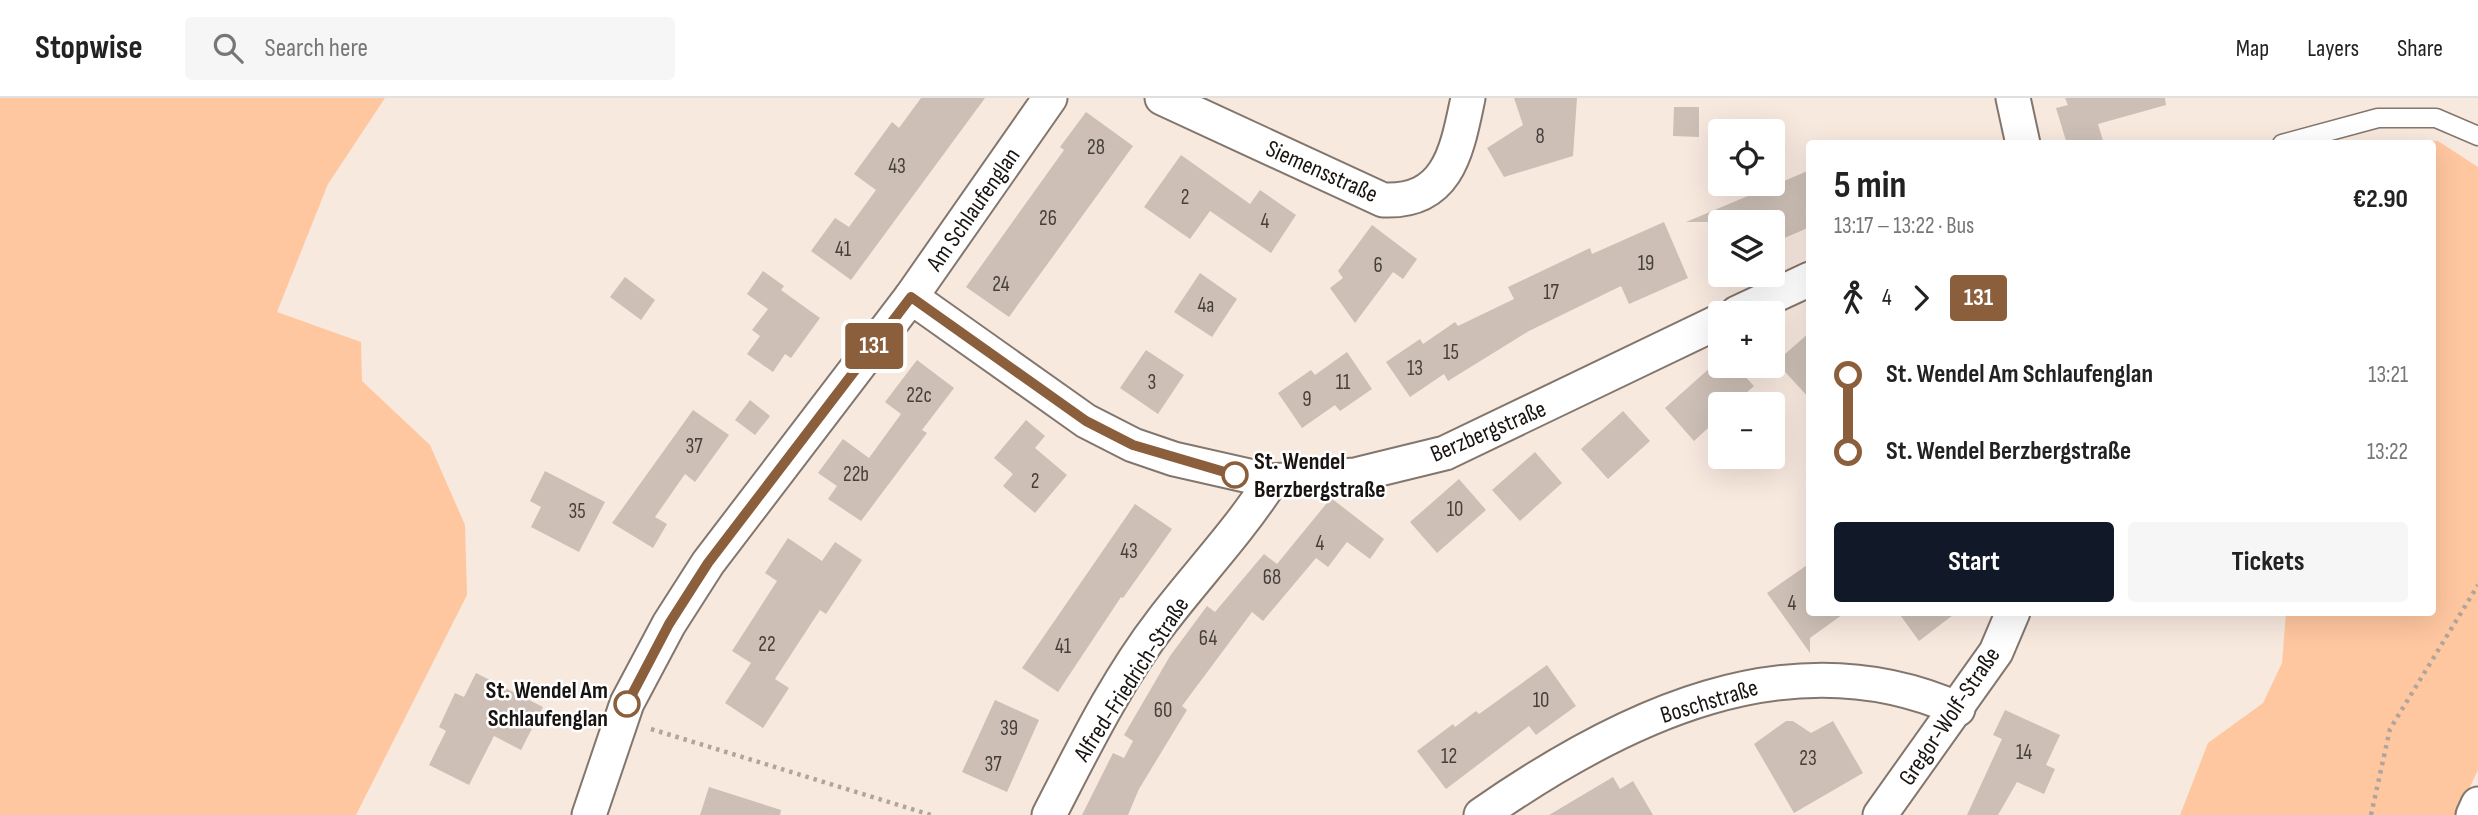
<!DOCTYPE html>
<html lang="en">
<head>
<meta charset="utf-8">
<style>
	:root { --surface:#fff; --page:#f6f6f6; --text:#222; --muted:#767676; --line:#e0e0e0; --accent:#111827 }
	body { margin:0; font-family:"Sofia Sans Condensed",sans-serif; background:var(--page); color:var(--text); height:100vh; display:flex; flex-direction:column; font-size:26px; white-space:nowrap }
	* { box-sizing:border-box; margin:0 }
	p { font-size:23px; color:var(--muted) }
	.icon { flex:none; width:38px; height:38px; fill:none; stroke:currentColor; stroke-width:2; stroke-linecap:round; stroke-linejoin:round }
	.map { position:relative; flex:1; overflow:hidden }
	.panel { position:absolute; left:1806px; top:42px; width:630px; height:476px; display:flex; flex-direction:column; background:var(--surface); border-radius:7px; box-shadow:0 7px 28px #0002 }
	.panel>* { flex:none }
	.badge { padding:0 14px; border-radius:5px; font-size:24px; line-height:46px }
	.buttons { position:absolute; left:1708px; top:21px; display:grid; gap:14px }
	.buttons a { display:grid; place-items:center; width:77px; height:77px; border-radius:7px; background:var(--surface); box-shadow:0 7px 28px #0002; font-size:35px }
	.map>.badge { position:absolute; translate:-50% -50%; box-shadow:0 0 0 4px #fff }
	.legs { display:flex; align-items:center; gap:10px; height:77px; padding:0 28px; font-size:23px }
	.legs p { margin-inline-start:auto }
	.head { display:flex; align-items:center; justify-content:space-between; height:119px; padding:0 28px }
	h1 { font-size:38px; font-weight:700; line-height:52px }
	.primary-button { display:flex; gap:14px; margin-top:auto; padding:14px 28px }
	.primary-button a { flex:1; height:80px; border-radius:7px; background:var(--accent); color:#fff; font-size:28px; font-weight:700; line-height:80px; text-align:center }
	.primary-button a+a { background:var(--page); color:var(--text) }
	ul { padding:0 28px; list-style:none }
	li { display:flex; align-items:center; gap:24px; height:77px; font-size:26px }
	li i { display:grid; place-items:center; width:10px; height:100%; margin:0 9px; background:currentColor }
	li i::after { content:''; width:18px; height:18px; margin:-9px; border:5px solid; border-radius:50%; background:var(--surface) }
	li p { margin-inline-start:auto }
	li:first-child i { background:linear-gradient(#0000 50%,currentColor 0) }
	li:last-child i { background:linear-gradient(currentColor 50%,#0000 0) }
	header { display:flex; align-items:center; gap:42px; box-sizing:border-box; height:98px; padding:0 35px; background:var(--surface); border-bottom:2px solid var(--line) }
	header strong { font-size:33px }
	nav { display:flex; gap:38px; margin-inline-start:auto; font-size:24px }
	.search { width:490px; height:63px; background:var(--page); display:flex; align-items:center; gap:18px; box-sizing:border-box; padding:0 24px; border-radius:7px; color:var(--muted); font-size:26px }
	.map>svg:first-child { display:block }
	.green { fill:#ffc7a0 }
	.building { fill:#cdbfb5 }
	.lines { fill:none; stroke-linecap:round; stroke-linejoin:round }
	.lane-casing { stroke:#83766d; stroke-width:21 }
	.street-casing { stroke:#83766d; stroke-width:37 }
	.path { stroke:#b0a59d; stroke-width:4.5; stroke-dasharray:3.5 5; stroke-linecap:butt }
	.lane { stroke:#fff; stroke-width:18 }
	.street { stroke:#fff; stroke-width:33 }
	.line-1-casing { stroke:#fff; stroke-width:16 }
	.line-1 { stroke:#8b5e3c; stroke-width:10 }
	.stop-1-dot { fill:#fff; stroke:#8b5e3c; stroke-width:3.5 }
	.labels { text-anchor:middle; stroke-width:5; stroke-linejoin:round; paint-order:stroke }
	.number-label { font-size:21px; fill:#463f3a }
	.street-label { font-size:24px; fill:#191411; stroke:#fff }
	.stop-label { font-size:24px; font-weight:bold; fill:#191411; stroke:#fff; text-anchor:start }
</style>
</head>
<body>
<header>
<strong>Stopwise</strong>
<div class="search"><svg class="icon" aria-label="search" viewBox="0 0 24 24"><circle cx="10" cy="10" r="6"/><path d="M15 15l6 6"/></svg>Search here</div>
<nav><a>Map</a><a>Layers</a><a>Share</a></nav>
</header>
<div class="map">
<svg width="2478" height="717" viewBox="0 0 2478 717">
	<rect width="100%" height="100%" fill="#f8e9df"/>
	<g class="green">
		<polygon points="0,0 385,0 328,86 277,214 361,244 362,283 430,347 465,427 467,497 356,717 0,717"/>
		<polygon points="2361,42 2438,43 2478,69 2478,672 2467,695 2462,717 2180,717 2208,645 2263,605 2282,565 2286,515 2432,514 2432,46 2345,45"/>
	</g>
	<g class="building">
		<polygon points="921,0 985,0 851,182 811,153 835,120 849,129 876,92 854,76 892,24 899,30"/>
		<polygon points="1514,0 1577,0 1573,58 1504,79 1487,50 1523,27"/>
		<polygon points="2065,0 2165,0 2166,7 2098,26 2104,46 2067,46 2056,10 2068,7"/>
		<polygon points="1674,9 1699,9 1699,39 1673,38"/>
		<polygon points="1086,14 1133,48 1009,219 966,189 1064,52 1060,49"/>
		<polygon points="1181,57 1250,106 1260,92 1296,117 1271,155 1210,113 1190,141 1144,109"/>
		<polygon points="1810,72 1810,129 1773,145 1773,124 1686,124"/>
		<polygon points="1664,124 1688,180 1629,206 1621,188 1529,233 1448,283 1444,276 1410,299 1386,264 1420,241 1423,246 1455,224 1458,228 1514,201 1508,189 1590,150 1592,156"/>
		<polygon points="1372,127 1417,161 1403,181 1393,174 1355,225 1330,190 1343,180 1338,173"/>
		<polygon points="763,173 784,188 781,192 820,220 791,260 785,256 773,274 747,256 760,238 752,232 768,211 747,196"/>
		<polygon points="1200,175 1237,201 1212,239 1174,214"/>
		<polygon points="625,179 655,202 641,222 610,199"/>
		<polygon points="1810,234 1810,301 1776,264"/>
		<polygon points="1146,252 1184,277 1158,316 1120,290"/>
		<polygon points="1347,254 1372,291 1340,313 1335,307 1302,330 1278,295 1311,272 1315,277"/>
		<polygon points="917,262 954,290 922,332 927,335 861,423 828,401 837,388 818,375 843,341 869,360 901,316 885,304"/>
		<polygon points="1712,268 1735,268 1754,288 1734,306 1720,306 1720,319 1694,343 1665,310"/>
		<polygon points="750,302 770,318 755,337 735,322"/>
		<polygon points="693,312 729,337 695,384 685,376 655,419 667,426 653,450 612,425"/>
		<polygon points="1623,313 1650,343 1608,381 1581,351"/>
		<polygon points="1026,322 1045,338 1035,350 1067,377 1035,415 1003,388 1013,376 994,360"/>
		<polygon points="1535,354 1562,385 1520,423 1492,392"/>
		<polygon points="545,373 605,404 579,454 531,429 541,409 530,403"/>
		<polygon points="1459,381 1486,412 1437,455 1410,424"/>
		<polygon points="1331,400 1384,441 1370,461 1347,444 1328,469 1316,460 1263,523 1252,514 1182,608 1187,612 1139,691 1128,717 1082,717 1113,655 1124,660 1133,643 1124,637 1170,558 1207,508 1215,514 1264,456 1277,466"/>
		<polygon points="1135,406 1172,431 1123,500 1121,499 1058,594 1022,570"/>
		<polygon points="788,440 822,463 835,444 862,462 826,516 820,512 775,581 789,590 763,630 725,605 751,565 732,553 777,483 765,475"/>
		<polygon points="1810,465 1810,514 1846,514 1810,540 1810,555 1767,495"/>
		<polygon points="1898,514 1957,514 1919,543"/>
		<polygon points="1547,567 1576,608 1536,637 1529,628 1446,691 1417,653 1453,626 1455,629 1476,613 1479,616"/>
		<polygon points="476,575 543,609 521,652 494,638 469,687 429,667 446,633 439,629 455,595 464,599"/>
		<polygon points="995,602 1039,622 1007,694 962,674"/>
		<polygon points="2005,612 2060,637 2046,667 2055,671 2044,696 2017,684 1998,717 1967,717 2002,641 1993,637"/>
		<polygon points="1786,623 1793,623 1811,635 1833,623 1863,675 1794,715 1754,646"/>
		<polygon points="1613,679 1620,691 1633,683 1653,717 1549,717"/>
		<polygon points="709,689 781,712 780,717 700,717"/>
	</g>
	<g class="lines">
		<g class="lane-casing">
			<polyline id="lane" points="2282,46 2378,20 2436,20 2478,38"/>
		</g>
		<g class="street-casing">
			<g id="street">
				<path d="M 1162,0 L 1383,102 C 1449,105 1457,52 1468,0"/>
				<polyline points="2013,0 2023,46"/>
				<polyline points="911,199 1086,323 1133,347 1174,361 1271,383 1355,377 1445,355 1720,223"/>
				<polyline points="1737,215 1810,181"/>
				<polyline points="589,717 627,605 669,526 708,465 911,199 1050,0"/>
				<path d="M 1049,717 C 1083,651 1117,581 1162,523 C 1198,476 1239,433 1271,383"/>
				<path d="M 1481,717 C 1620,620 1789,536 1958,611"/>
				<polyline points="1880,717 1996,554 2013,514"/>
				<polyline points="2473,717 2478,706"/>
			</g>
		</g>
		<g class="path">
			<polyline points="651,631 931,717"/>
			<polyline points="2371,717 2390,631 2478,487"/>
		</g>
		<use href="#lane" class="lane"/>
		<use href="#street" class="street"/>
	</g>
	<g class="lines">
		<g class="line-1-casing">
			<polyline id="line-1" points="627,606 669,526 708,465 911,199 1086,323 1133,347 1235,377"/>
		</g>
		<use href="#line-1" class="line-1"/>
	</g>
	<g class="stop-1-dot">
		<circle cx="1235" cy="377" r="12"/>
		<circle cx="627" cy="606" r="12"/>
	</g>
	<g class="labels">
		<g class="number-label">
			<text x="1540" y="45">8</text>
			<text x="1096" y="56">28</text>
			<text x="897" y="75">43</text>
			<text x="1185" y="106">2</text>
			<text x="1048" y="127">26</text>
			<text x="1265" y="130">4</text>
			<text x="843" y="158">41</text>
			<text x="1646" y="172">19</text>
			<text x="1378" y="174">6</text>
			<text x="1001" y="193">24</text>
			<text x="1551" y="201">17</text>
			<text x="1206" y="214">4a</text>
			<text x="1451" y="261">15</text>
			<text x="1415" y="277">13</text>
			<text x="1152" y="291">3</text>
			<text x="1343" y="291">11</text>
			<text x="919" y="304">22c</text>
			<text x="1307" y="308">9</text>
			<text x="694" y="355">37</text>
			<text x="856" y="383">22b</text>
			<text x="1035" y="390">2</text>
			<text x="1455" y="418">10</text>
			<text x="577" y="420">35</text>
			<text x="1320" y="452">4</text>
			<text x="1129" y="460">43</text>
			<text x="1272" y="486">68</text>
			<text x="1792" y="512">4</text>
			<text x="1208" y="547">64</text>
			<text x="767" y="553">22</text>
			<text x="1063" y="555">41</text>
			<text x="1541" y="609">10</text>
			<text x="1163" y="619">60</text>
			<text x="1009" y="637">39</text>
			<text x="2024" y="661">14</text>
			<text x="1449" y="665">12</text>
			<text x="1808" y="667">23</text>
			<text x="993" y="673">37</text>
		</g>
		<g class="street-label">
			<text transform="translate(1322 73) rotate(24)" y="8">Siemensstraße</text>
			<text transform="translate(973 111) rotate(-55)" y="8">Am Schlaufenglan</text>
			<text transform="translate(1488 333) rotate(-23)" y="8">Berzbergstraße</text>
			<text transform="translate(1131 581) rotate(-57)" y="8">Alfred-Friedrich-Straße</text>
			<text transform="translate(1709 603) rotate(-17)" y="8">Boschstraße</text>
			<text transform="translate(1949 618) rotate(-56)" y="8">Gregor-Wolf-Straße</text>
		</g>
		<g class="stop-label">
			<text x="1254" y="371">St. Wendel<tspan x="1254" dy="28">Berzbergstraße</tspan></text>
			<text x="608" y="600" text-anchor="end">St. Wendel Am<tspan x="608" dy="28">Schlaufenglan</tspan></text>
		</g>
	</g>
</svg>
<div class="buttons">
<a><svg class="icon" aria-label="locate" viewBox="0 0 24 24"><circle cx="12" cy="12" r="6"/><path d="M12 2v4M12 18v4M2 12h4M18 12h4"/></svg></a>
<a><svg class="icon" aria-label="layers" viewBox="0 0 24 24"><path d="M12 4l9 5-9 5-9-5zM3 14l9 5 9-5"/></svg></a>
<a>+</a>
<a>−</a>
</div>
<b class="badge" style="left:874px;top:248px;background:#8b5e3c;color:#fff">131</b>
<section class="panel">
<div class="head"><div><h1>5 min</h1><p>13:17 – 13:22 · Bus</p></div><b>€2.90</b></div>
<div class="legs"><svg class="icon" aria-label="walk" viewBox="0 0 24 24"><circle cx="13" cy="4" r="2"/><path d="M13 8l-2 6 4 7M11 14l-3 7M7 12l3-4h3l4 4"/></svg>4<svg class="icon" aria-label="forward" viewBox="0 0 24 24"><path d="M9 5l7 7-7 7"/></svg><b class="badge" style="background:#8b5e3c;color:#fff">131</b></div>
<ul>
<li><i style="color:#8b5e3c"></i><b>St. Wendel Am Schlaufenglan</b><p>13:21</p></li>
<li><i style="color:#8b5e3c"></i><b>St. Wendel Berzbergstraße</b><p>13:22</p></li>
</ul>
<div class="primary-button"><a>Start</a><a>Tickets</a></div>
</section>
</div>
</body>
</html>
